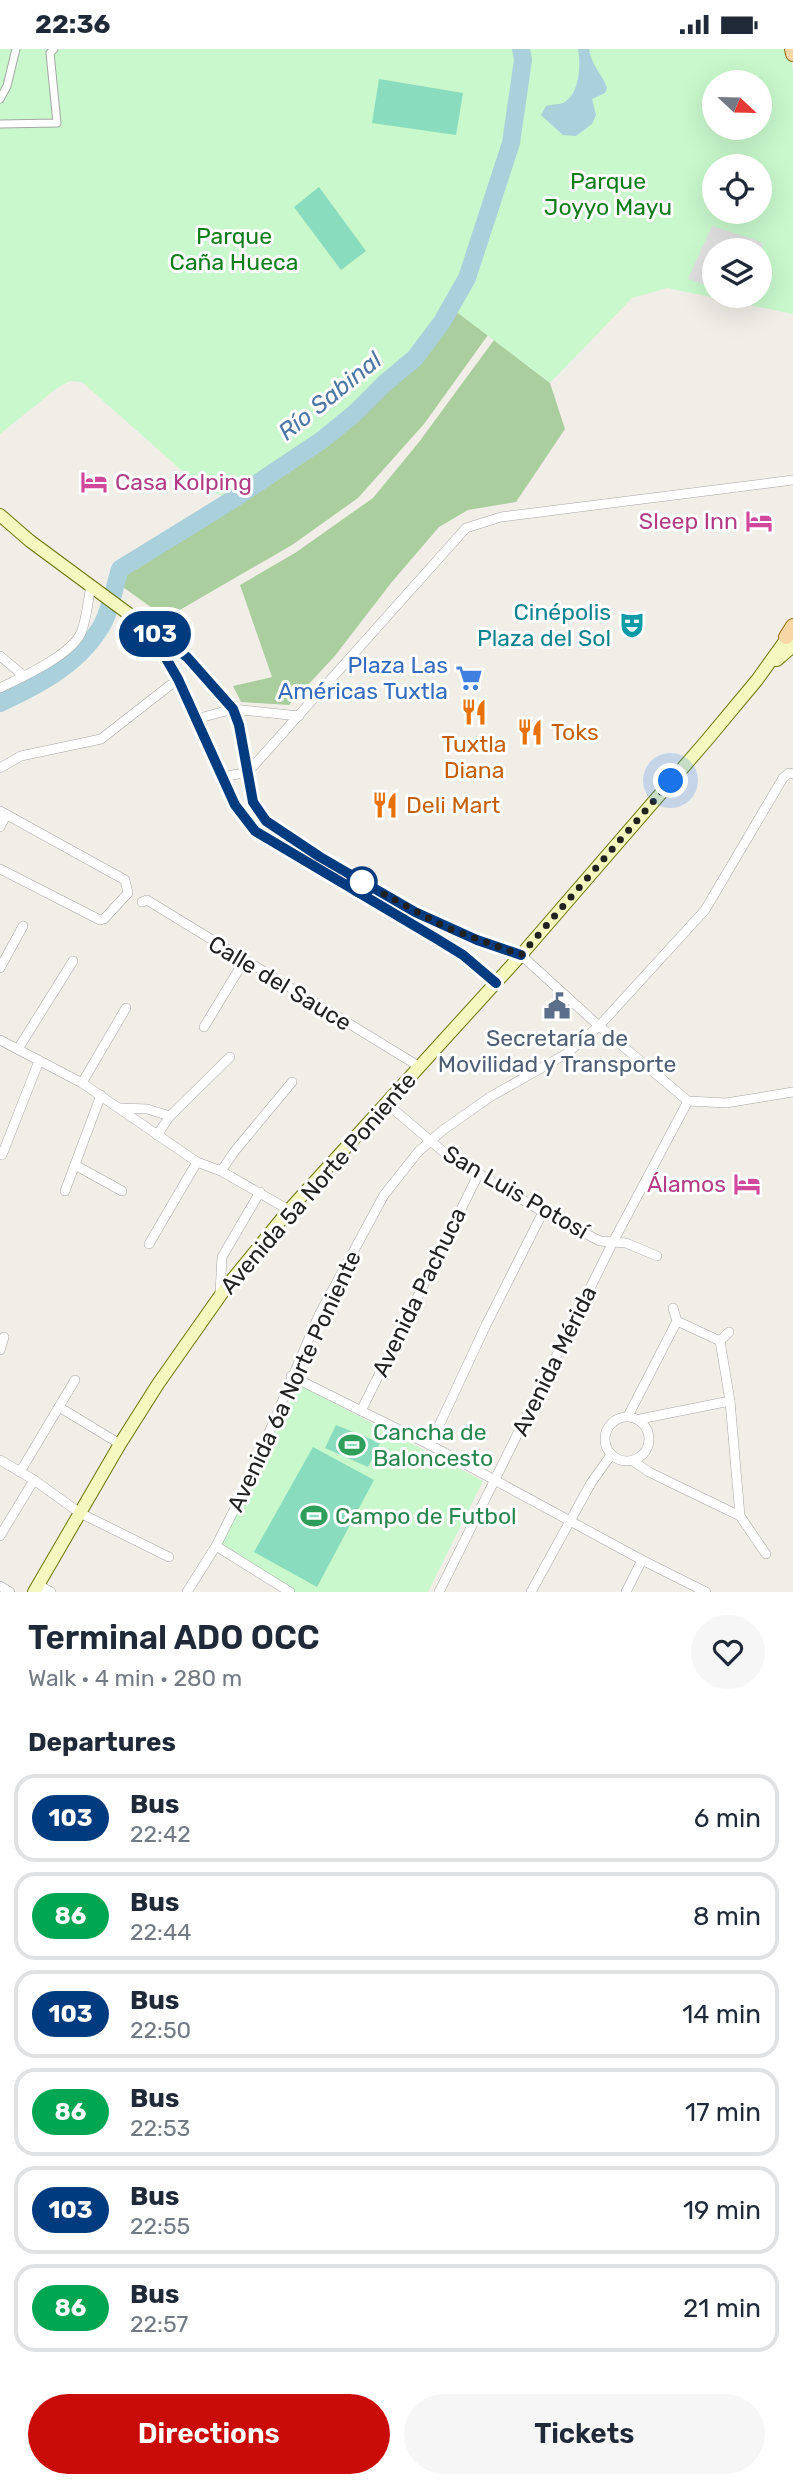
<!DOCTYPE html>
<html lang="en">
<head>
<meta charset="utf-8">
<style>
	:root { --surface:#fff; --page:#f6f6f7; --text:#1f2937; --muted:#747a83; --line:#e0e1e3; --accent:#ca0c08 }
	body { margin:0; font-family:Rubik,sans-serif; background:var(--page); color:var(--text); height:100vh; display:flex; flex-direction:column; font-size:26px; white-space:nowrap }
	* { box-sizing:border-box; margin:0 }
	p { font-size:23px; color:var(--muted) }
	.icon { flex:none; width:38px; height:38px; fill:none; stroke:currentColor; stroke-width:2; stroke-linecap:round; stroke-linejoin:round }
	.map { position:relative; height:1543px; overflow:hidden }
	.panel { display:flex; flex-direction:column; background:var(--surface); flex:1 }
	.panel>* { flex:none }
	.badge { padding:0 14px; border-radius:23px; font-size:24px; line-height:46px }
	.needle { width:46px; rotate:112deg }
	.tools { position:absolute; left:702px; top:21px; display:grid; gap:14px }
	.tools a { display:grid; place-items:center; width:70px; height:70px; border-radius:50%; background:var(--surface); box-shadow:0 7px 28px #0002; font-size:35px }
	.you { position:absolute; width:35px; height:35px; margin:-18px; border:5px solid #fff; border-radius:50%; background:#1a73e8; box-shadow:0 0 0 10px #1a73e833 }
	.map>.badge { position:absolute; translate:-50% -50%; box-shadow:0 0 0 4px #fff }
	h2 { padding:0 28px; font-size:26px; line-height:63px }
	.round { display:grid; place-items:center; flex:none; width:74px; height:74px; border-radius:37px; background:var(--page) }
	.head { display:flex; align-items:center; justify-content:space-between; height:119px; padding:0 28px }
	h1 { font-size:33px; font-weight:600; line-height:52px }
	.cta { display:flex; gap:14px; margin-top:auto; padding:14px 28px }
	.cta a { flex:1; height:80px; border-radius:42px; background:var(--accent); color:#fff; font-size:28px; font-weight:600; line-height:80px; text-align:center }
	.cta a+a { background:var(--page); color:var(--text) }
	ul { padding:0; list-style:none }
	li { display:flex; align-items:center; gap:21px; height:88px; margin:0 14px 10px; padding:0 14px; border:4px solid var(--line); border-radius:21px }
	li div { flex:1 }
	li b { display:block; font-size:26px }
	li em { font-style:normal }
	li .badge { min-width:77px; font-weight:700; text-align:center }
	.status { display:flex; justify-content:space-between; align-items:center; height:49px; padding:0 35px; background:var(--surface); direction:ltr }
	.status svg { height:19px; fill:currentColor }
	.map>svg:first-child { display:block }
	.forest { fill:#abce9e }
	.park { fill:#c8f8cc; fill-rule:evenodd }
	.pitch { fill:#89dcbe }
	.parking { fill:#e1e1e1 }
	.water { fill:#aad0dc }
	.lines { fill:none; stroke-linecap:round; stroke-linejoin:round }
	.river { stroke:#aad0dc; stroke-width:18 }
	.pedestrian-casing { stroke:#a5a5a5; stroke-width:9 }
	.minor-casing { stroke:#a5a5a5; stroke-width:10 }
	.secondary-casing { stroke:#687609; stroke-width:14 }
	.primary-casing { stroke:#986a06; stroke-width:16 }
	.pedestrian { stroke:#fff; stroke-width:7 }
	.minor { stroke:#fff; stroke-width:9 }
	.secondary { stroke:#f4f8bf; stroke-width:12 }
	.primary { stroke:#f9d6a5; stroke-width:14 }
	.line-casing { stroke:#fff; stroke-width:16 }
	.line { stroke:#003b80; stroke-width:10 }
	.walk { stroke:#212121; stroke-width:7; stroke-dasharray:0 12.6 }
	.stop-dot { fill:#fff; stroke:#003b80; stroke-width:3.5 }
	.labels { text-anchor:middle; stroke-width:6; stroke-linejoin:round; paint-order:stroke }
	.park-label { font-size:23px; fill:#107d1b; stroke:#fff }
	.hotel-label { font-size:23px; fill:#b23c85; stroke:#fff; text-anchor:end }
	.culture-label { font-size:23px; fill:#0d838f; stroke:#fff; text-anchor:end }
	.shop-label { font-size:23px; fill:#366cbe; stroke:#fff; text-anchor:end }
	.food-label { font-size:23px; fill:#c56008; stroke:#fff; text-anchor:start }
	.street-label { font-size:23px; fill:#212121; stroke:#fff }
	.service-label { font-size:23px; fill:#4e5e75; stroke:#fff }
	.leisure-label { font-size:23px; fill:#27864d; stroke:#fff; text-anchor:start }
	.water-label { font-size:24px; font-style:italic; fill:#4d78a6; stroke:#fff }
</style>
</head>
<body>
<div class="status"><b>22:36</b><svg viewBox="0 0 49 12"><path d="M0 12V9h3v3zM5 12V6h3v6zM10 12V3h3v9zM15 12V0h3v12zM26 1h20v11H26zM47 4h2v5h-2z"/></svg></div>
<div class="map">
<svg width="793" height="1543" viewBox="0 0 793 1543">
	<rect width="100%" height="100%" fill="#f1eee8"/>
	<g class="forest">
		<polygon points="450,258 488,286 424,375 358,449 292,496 166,569 116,533 120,520 232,451 322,391 355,364 384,335 415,309"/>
		<polygon points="494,291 550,334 565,380 516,453 468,461 439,478 391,534 334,608 289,656 241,653 233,637 272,628 240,536 295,504 373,449 419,393"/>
	</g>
	<g class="park">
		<path d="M 0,0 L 790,0 L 793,23 L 793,265 L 667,239 L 632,249 L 550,334 L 450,258 L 415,309 L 384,335 L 355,364 L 322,391 L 232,451 L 198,436 L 82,333 L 70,332 L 57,339 L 0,385 ZM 714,33 L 760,33 L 760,79 L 714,79 ZM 714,117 L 760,117 L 760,163 L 714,163 ZM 714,201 L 760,201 L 760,247 L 714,247 Z"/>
		<polygon points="299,1336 483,1432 428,1543 295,1543 218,1496"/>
	</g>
	<g class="pitch">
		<polygon points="379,30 463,44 456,86 372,74"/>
		<polygon points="319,138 366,202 341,221 294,158"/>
		<polygon points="336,1376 380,1394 368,1418 325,1399"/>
		<polygon points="313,1398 374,1431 317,1538 254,1503"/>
	</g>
	<polygon class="parking" points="712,177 762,193 765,220 760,236 760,201 714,201 714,239 688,230"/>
	<path class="water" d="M 578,0 L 589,0 C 592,18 602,24 607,39 L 605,44 L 592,50 L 596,66 L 592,75 L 576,87 L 563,86 L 541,66 L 546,57 C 551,55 558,56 563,54 C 580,46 581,15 578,0 Z"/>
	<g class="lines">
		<path class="river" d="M 0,654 C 37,637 76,617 99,581 C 110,565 114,539 120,520 L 232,451 L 322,391 L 355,364 L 384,335 L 415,309 L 442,273 L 467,229 L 511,94 L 523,11 L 521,0"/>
		<g class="pedestrian-casing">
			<g id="pedestrian">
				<polyline points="0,50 7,37 16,0"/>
				<polyline points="0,75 57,74 50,4 54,0"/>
			</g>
		</g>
		<g class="minor-casing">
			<g id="minor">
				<polyline points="0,607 24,627"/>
				<path d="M 0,639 C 22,628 70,607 81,584 C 87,569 88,552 91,536"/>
				<polyline points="196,670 233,660 299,667"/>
				<polyline points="0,719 21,707 101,690 178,630"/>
				<polyline points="222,728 248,723 466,479 501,468 793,431"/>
				<polyline points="0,762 125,831 128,844 104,870 100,871 0,820"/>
				<polyline points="0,778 6,766"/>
				<polyline points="142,853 147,851 420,1018"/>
				<polyline points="521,906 599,977 688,1052 726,1054 793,1043"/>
				<polyline points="0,919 23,877"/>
				<polyline points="204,978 244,912"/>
				<polyline points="0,991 82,1034 197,1113 221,1122 289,1161"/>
				<polyline points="18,1000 73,912"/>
				<polyline points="82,1034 126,959"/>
				<polyline points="386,1054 446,1105 543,1163 600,1192 626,1194 657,1207"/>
				<polyline points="120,1059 147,1060 170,1067"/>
				<polyline points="157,1086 170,1067 230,1008"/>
				<polyline points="2,1106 39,1012"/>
				<polyline points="75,1116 122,1142"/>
				<polyline points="221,1122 234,1103 292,1033"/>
				<polyline points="65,1142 101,1046"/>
				<polyline points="149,1195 197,1113"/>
				<polyline points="220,1244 222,1208 260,1143"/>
				<polyline points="673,1259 677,1272"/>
				<polyline points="720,1292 729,1283"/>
				<polyline points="0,1301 4,1288"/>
				<polyline points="291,1327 430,1396 642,1511 706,1543"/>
				<polyline points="59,1358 120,1395"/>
				<polyline points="361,1362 478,1126"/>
				<polyline points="628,1367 677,1272 720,1292 730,1352 740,1467"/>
				<circle cx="627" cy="1390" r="22"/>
				<polyline points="640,1370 730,1352"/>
				<polyline points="430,1396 486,1276 543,1163"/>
				<polyline points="0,1411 34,1431 80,1464 169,1508"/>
				<polyline points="633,1412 649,1423 740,1467 766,1505"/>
				<polyline points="20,1423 75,1331"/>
				<polyline points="0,1487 34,1431"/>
				<polyline points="216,1497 290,1543"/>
				<polyline points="38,1536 51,1543"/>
				<polyline points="0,1537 10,1543"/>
				<polyline points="187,1543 216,1497 248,1433 319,1266 384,1146 418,1103 443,1081 490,1048 566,1005 599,977 705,861 783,729 789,724 793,725"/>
				<polyline points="439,1543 613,1193 688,1052"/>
				<polyline points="531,1543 591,1434 611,1406"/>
				<polyline points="626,1543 642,1511"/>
			</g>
		</g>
		<g class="secondary-casing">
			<g id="secondary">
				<polyline points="0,466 30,492 187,608 233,660 239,676 253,753 266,772 320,808 415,863 477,891 521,906"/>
				<polyline points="154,589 178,630 235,756 255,782 437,890 463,906 496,934"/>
				<polyline points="777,611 793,597"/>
				<polyline points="34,1543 120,1395 158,1335 227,1237 289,1161 521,906 707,691 757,631 793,581"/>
			</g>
		</g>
		<g class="primary-casing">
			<g id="primary">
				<polyline points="792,0 793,5"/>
				<polyline points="786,588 793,577"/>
			</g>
		</g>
		<use href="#pedestrian" class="pedestrian"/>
		<use href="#minor" class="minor"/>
		<use href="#secondary" class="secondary"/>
		<use href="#primary" class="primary"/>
	</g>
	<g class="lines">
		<g class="line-casing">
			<polyline id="line" points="496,934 463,906 437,890 255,782 235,756 178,630 150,582 187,608 233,660 239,676 253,753 266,772 320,808 415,863 477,891 521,906"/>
		</g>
		<use href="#line" class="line"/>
		<polyline class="walk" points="362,833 445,878 521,906 671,732"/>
	</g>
	<defs>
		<g id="hotel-bare" transform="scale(2.1)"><path d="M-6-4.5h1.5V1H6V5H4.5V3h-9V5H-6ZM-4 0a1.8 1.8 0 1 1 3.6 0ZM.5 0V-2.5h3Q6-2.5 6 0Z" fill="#d1479c" stroke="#fff" stroke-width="2.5" paint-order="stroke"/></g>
		<g id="theatre-bare" transform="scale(2.1)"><path d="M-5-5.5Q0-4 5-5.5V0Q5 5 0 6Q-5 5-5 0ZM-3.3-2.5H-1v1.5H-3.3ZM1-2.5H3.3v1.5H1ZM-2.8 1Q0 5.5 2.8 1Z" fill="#0f9aa8" stroke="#fff" stroke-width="2.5" paint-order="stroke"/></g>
		<g id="supermarket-bare" transform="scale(2.1)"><path d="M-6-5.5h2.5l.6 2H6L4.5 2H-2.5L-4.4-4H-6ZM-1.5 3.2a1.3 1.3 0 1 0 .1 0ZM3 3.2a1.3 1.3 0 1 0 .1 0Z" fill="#3f7fe0" stroke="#fff" stroke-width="2.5" paint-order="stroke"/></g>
		<g id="restaurant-bare" transform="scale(2.1)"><path d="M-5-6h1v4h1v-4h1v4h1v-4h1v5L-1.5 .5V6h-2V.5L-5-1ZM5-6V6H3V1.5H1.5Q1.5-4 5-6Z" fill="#e8710a" stroke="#fff" stroke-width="2.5" paint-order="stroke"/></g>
		<g id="civic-bare" transform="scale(2.1)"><path d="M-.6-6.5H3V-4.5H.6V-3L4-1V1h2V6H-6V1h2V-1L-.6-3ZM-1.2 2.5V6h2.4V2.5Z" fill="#5c6f8a" stroke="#fff" stroke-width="2.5" paint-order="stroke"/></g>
		<g id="stadium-bare" transform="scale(2.1)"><path d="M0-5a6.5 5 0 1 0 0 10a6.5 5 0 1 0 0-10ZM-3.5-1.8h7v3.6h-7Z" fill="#2e9e5b" stroke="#fff" stroke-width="2.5" paint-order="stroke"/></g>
	</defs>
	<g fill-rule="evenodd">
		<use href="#hotel-bare" x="94" y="433"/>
		<use href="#hotel-bare" x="759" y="472"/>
		<use href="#theatre-bare" x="632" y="576"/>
		<use href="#supermarket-bare" x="469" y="629"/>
		<use href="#restaurant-bare" x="474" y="663"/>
		<use href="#restaurant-bare" x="530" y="683"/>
		<use href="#restaurant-bare" x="385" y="756"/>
		<use href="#civic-bare" x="557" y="957"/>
		<use href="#hotel-bare" x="747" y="1135"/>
		<use href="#stadium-bare" x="352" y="1396"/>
		<use href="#stadium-bare" x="314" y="1467"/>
	</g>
	<circle class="stop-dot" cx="362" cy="833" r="14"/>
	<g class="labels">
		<g class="park-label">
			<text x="608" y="140">Parque<tspan x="608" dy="26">Joyyo Mayu</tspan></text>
			<text x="234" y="195">Parque<tspan x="234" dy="26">Caña Hueca</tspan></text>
		</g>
		<g class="hotel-label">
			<text x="115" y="441" text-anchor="start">Casa Kolping</text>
			<text x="738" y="480">Sleep Inn</text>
			<text x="726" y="1143">Álamos</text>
		</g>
		<g class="culture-label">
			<text x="611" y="571">Cinépolis<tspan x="611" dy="26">Plaza del Sol</tspan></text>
		</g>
		<g class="shop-label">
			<text x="448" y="624">Plaza Las<tspan x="448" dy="26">Américas Tuxtla</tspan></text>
		</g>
		<g class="food-label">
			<text x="551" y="691">Toks</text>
			<text x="474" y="703" text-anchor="middle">Tuxtla<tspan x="474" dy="26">Diana</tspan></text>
			<text x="406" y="764">Deli Mart</text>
		</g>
		<g class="street-label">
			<text transform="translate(280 934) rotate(31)" y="8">Calle del Sauce</text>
			<text transform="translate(318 1134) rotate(-49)" y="8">Avenida 5a Norte Poniente</text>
			<text transform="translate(516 1143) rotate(30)" y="8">San Luis Potosí</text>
			<text transform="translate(419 1243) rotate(-64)" y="8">Avenida Pachuca</text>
			<text transform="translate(554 1312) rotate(-64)" y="8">Avenida Mérida</text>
			<text transform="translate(294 1332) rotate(-65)" y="8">Avenida 6a Norte Poniente</text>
		</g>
		<g class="service-label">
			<text x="557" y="997">Secretaría de<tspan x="557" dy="26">Movilidad y Transporte</tspan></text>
		</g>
		<g class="leisure-label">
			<text x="373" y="1391">Cancha de<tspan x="373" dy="26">Baloncesto</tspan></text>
			<text x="335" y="1475">Campo de Futbol</text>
		</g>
		<g class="water-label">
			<text transform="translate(330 347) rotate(-39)" y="8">Río Sabinal</text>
		</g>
	</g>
</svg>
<div class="tools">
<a><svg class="needle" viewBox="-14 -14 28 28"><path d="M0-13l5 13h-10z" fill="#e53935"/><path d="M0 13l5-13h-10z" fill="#747a83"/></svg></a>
<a><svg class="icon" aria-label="locate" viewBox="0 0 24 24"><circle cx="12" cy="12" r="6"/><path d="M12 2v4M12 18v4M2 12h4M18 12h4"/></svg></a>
<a><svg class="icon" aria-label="layers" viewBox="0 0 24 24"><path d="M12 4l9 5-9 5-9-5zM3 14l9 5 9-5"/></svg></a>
</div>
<div class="you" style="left:671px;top:732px"></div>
<b class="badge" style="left:155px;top:585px;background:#003b80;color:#fff">103</b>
</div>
<section class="panel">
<div class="head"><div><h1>Terminal ADO OCC</h1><p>Walk · 4 min · 280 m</p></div><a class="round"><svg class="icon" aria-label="heart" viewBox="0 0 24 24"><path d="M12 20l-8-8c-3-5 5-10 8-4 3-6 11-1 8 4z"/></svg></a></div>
<h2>Departures</h2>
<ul>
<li><span class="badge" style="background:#003b80;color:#fff">103</span><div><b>Bus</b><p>22:42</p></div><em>6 min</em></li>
<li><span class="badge" style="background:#00a651;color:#fff">86</span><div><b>Bus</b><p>22:44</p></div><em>8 min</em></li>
<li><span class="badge" style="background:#003b80;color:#fff">103</span><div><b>Bus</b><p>22:50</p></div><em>14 min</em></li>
<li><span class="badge" style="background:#00a651;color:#fff">86</span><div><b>Bus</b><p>22:53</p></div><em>17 min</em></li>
<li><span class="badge" style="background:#003b80;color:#fff">103</span><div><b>Bus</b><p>22:55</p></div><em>19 min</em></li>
<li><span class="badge" style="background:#00a651;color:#fff">86</span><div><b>Bus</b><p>22:57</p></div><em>21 min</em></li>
</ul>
<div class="cta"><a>Directions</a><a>Tickets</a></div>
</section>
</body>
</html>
